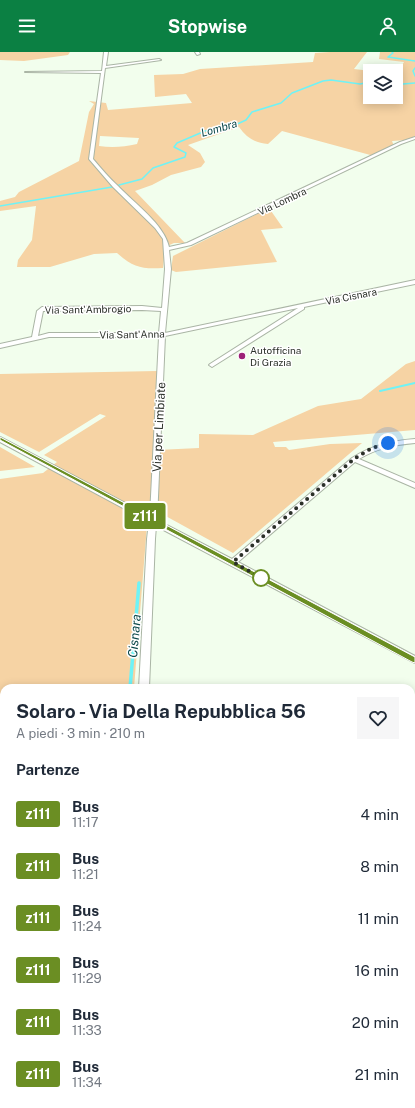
<!DOCTYPE html>
<html lang="it">
<head>
<meta charset="utf-8">
<style>
	:root { --surface:#fff; --page:#f6f6f7; --text:#1f2937; --muted:#747a83; --accent:#0b8043 }
	body { margin:0; font-family:"Public Sans",sans-serif; background:var(--page); color:var(--text); height:100vh; display:flex; flex-direction:column; font-size:15px; white-space:nowrap }
	* { box-sizing:border-box; margin:0 }
	p { font-size:13px; color:var(--muted) }
	.icon { flex:none; width:22px; height:22px; fill:none; stroke:currentColor; stroke-width:2; stroke-linecap:round; stroke-linejoin:round }
	.map { position:relative; flex:1; overflow:hidden }
	.sheet { position:absolute; left:0px; top:632px; width:415px; height:424px; display:flex; flex-direction:column; background:var(--surface); border-radius:12px 12px 0 0; box-shadow:0 2px 10px #0003 }
	.sheet>* { flex:none }
	.badge { padding:0 8px; border-radius:3px; font-size:14px; line-height:26px }
	.controls { position:absolute; left:363px; top:12px; display:grid; gap:8px }
	.controls a { display:grid; place-items:center; width:40px; height:40px; border-radius:0px; background:var(--surface); box-shadow:0 2px 10px #0003; font-size:20px }
	.you { position:absolute; width:20px; height:20px; margin:-10px; border:3px solid #fff; border-radius:50%; background:#1a73e8; box-shadow:0 0 0 6px #1a73e833 }
	.map>.badge { position:absolute; translate:-50% -50%; box-shadow:0 0 0 2px #fff }
	h2 { padding:0 16px; font-size:15px; line-height:36px }
	.round { display:grid; place-items:center; flex:none; width:42px; height:42px; border-radius:0px; background:var(--page) }
	.headline { display:flex; align-items:center; justify-content:space-between; height:68px; padding:0 16px }
	h1 { font-size:19px; font-weight:700; line-height:30px }
	ul { padding:0; list-style:none }
	li { display:flex; align-items:center; gap:12px; height:52px; padding:0 16px }
	li div { flex:1 }
	li b { display:block; font-size:15px }
	li em { font-style:normal }
	li .badge { min-width:44px; font-weight:700; text-align:center }
	header { display:flex; justify-content:space-between; align-items:center; height:52px; padding:0 16px; background:var(--accent); color:#fff; font-size:18px; font-weight:700 }
	.map>svg:first-child { display:block }
	.green { fill:#f6d3a4; fill-rule:evenodd }
	.lines { fill:none; stroke-linecap:round; stroke-linejoin:round }
	.stream-far3 { stroke:#6ff3f6; stroke-width:1.5 }
	.stream-far2 { stroke:#6ff3f6; stroke-width:2 }
	.stream-far1 { stroke:#6ff3f6; stroke-width:3.5 }
	.stream { stroke:#6ff3f6; stroke-width:4.5 }
	.minor-casing { stroke:#aab5a5; stroke-width:2 }
	.minor { fill:#fff; fill-rule:evenodd }
	.line { fill:#6b8e23; stroke:#fff }
	.walk { stroke:#2b3029; stroke-width:4; stroke-dasharray:0 7.2 }
	.poi-dot { fill:#9d2178; stroke:#fff; stroke-width:1.5 }
	.stop-dot { fill:#fff; stroke:#6b8e23; stroke-width:2 }
	.labels { text-anchor:middle; stroke-width:3; stroke-linejoin:round; paint-order:stroke }
	.far-street-label { font-size:10px; fill:#2b3029; stroke:#fff }
	.far-poi-label { font-size:10px; fill:#2b3029; stroke:#fff; text-anchor:start }
	.far-water-label { font-size:11px; font-style:italic; fill:#0c494b; stroke:#fff }
	.street-label { font-size:12px; fill:#2b3029; stroke:#fff }
	.water-label { font-size:13px; font-style:italic; fill:#0c494b; stroke:#fff }
</style>
</head>
<body>
<header><svg class="icon" aria-label="menu" viewBox="0 0 24 24"><path d="M4 6h16M4 12h16M4 18h16"/></svg>Stopwise<svg class="icon" aria-label="person" viewBox="0 0 24 24"><circle cx="12" cy="8" r="4"/><path d="M4 21q1-7 8-7t8 7"/></svg></header>
<div class="map">
<svg width="415" height="1056" viewBox="0 0 415 1056">
	<rect width="100%" height="100%" fill="#f2feed"/>
	<g class="green">
		<polygon points="0,0 70,0 68,3 24,9 0,8"/>
		<path d="M 330,0 L 367,0 L 354,17 L 371,19 L 370,45 L 396,45 L 396,22 L 404,10 L 379,7 L 380,0 L 415,0 L 415,84 L 407,88 L 392,89 L 394,94 L 374,104 L 282,79 L 268,92 C 255,91 247,86 239,75 L 188,93 L 200,101 L 205,110 L 201,115 L 171,123 L 152,133 L 135,139 L 185,191 L 174,191 L 165,195 L 163,216 C 142,217 134,216 117,201 L 94,202 L 50,215 L 17,215 L 18,208 L 32,188 L 36,154 L 0,159 L 0,149 L 15,145 L 19,140 L 79,109 L 89,60 L 94,52 L 89,49 L 106,51 L 108,58 L 192,51 L 186,42 L 155,45 L 154,23 L 183,22 L 200,17 L 313,10 L 315,1 ZM 100,84 L 139,86 L 137,92 C 124,95 112,96 99,94 Z"/>
		<polygon points="269,156 283,176 261,178 277,210 176,220 171,218 173,204"/>
		<polygon points="415,309 415,378 273,390 275,395 286,395 289,398 330,392 362,391 233,501 162,462 147,473 134,636 4,636 4,784 0,787 0,427 43,421 57,410 44,403 106,364 100,362 39,400 0,380 0,322 157,319 157,398 199,396 199,382 253,383 318,354 361,347 406,312"/>
		<polygon points="0,395 35,415 0,419"/>
	</g>
	<g class="lines">
		<g class="stream-far3">
			<polyline points="392,0 393,1 388,5 415,9"/>
			<polyline points="415,16 413,19 415,24"/>
			<polyline points="396,28 403,32 415,31"/>
			<polyline points="119,133 142,127 153,116 185,105 186,101 174,95 177,91 205,79 233,74 246,68 252,60 281,51 292,41 323,29 331,28 360,32 370,30"/>
			<polyline points="0,154 112,135"/>
		</g>
		<polyline class="stream-far2" points="380,339 415,331"/>
		<polyline class="stream-far1" points="130,636 139,531"/>
		<polyline class="stream" points="0,778 4,775"/>
		<g class="minor-casing">
			<g id="minor">
				<path d="M 104,0 L 108,0 L 106,14 L 159,7 L 161,8 L 105,16 L 93,107 C 101,116 109,126 118,134 C 134,151 164,172 169,195 L 187,191 L 400,90 L 415,85 L 415,87 L 401,92 L 191,193 L 169,198 L 171,217 L 165,281 L 415,228 L 415,232 L 304,255 L 304,257 L 212,315 L 209,313 L 210,312 L 298,256 L 165,284 L 157,468 L 232,507 L 352,406 C 372,393 391,389 415,387 L 415,391 C 394,393 377,396 359,407 L 415,431 L 415,436 L 355,410 L 238,510 L 415,604 L 415,611 L 156,474 L 155,487 L 149,636 L 139,636 L 147,487 L 149,470 L 0,390 L 0,385 L 2,386 L 150,464 L 159,285 L 49,285 L 0,296 L 0,292 L 32,285 L 37,259 L 42,255 L 142,254 L 162,256 L 165,217 L 163,187 L 155,176 L 113,135 L 89,107 L 101,21 L 25,20 L 102,19 ZM 142,258 L 161,259 L 159,281 L 49,281 L 38,284 L 43,259 Z"/>
				<polygon points="195,0 199,0 200,2 197,3"/>
				<rect x="122" y="1052" width="12" height="4"/>
			</g>
		</g>
		<use href="#minor" class="minor"/>
	</g>
	<polygon class="line" points="0,385 415,605 415,611 412,610 0,388"/>
	<g class="lines">
		<polyline class="walk" points="261,526 233,510 354,407 372,396 388,391"/>
	</g>
	<circle class="poi-dot" cx="242" cy="304" r="4"/>
	<circle class="stop-dot" cx="261" cy="526" r="8"/>
	<g class="labels">
		<g class="far-street-label">
			<text transform="translate(282 149) rotate(-25)" y="4">Via Lombra</text>
			<text transform="translate(351 244) rotate(-11)" y="4">Via Cisnara</text>
			<text transform="translate(88 257) rotate(-1)" y="4">Via Sant'Ambrogio</text>
			<text transform="translate(132 282) rotate(-1)" y="4">Via Sant'Anna</text>
		</g>
		<g class="far-poi-label">
			<text x="250" y="302">Autofficina<tspan x="250" dy="12">Di Grazia</tspan></text>
		</g>
		<g class="far-water-label">
			<text transform="translate(219 76) rotate(-16)" y="4">Lombra</text>
		</g>
		<g class="street-label">
			<text transform="translate(159 375) rotate(-87)" y="4">Via per Limbiate</text>
		</g>
		<g class="water-label">
			<text transform="translate(134 584) rotate(-85)" y="5">Cisnara</text>
		</g>
	</g>
</svg>
<div class="controls">
<a><svg class="icon" aria-label="layers" viewBox="0 0 24 24"><path d="M12 4l9 5-9 5-9-5zM3 14l9 5 9-5"/></svg></a>
</div>
<div class="you" style="left:388px;top:391px"></div>
<b class="badge" style="left:145px;top:464px;background:#6b8e23;color:#fff">z111</b>
<section class="sheet">
<div class="headline"><div><h1>Solaro - Via Della Repubblica 56</h1><p>A piedi · 3 min · 210 m</p></div><a class="round"><svg class="icon" aria-label="heart" viewBox="0 0 24 24"><path d="M12 20l-8-8c-3-5 5-10 8-4 3-6 11-1 8 4z"/></svg></a></div>
<h2>Partenze</h2>
<ul>
<li><span class="badge" style="background:#6b8e23;color:#fff">z111</span><div><b>Bus</b><p>11:17</p></div><em>4 min</em></li>
<li><span class="badge" style="background:#6b8e23;color:#fff">z111</span><div><b>Bus</b><p>11:21</p></div><em>8 min</em></li>
<li><span class="badge" style="background:#6b8e23;color:#fff">z111</span><div><b>Bus</b><p>11:24</p></div><em>11 min</em></li>
<li><span class="badge" style="background:#6b8e23;color:#fff">z111</span><div><b>Bus</b><p>11:29</p></div><em>16 min</em></li>
<li><span class="badge" style="background:#6b8e23;color:#fff">z111</span><div><b>Bus</b><p>11:33</p></div><em>20 min</em></li>
<li><span class="badge" style="background:#6b8e23;color:#fff">z111</span><div><b>Bus</b><p>11:34</p></div><em>21 min</em></li>
</ul>
</section>
</div>
</body>
</html>
